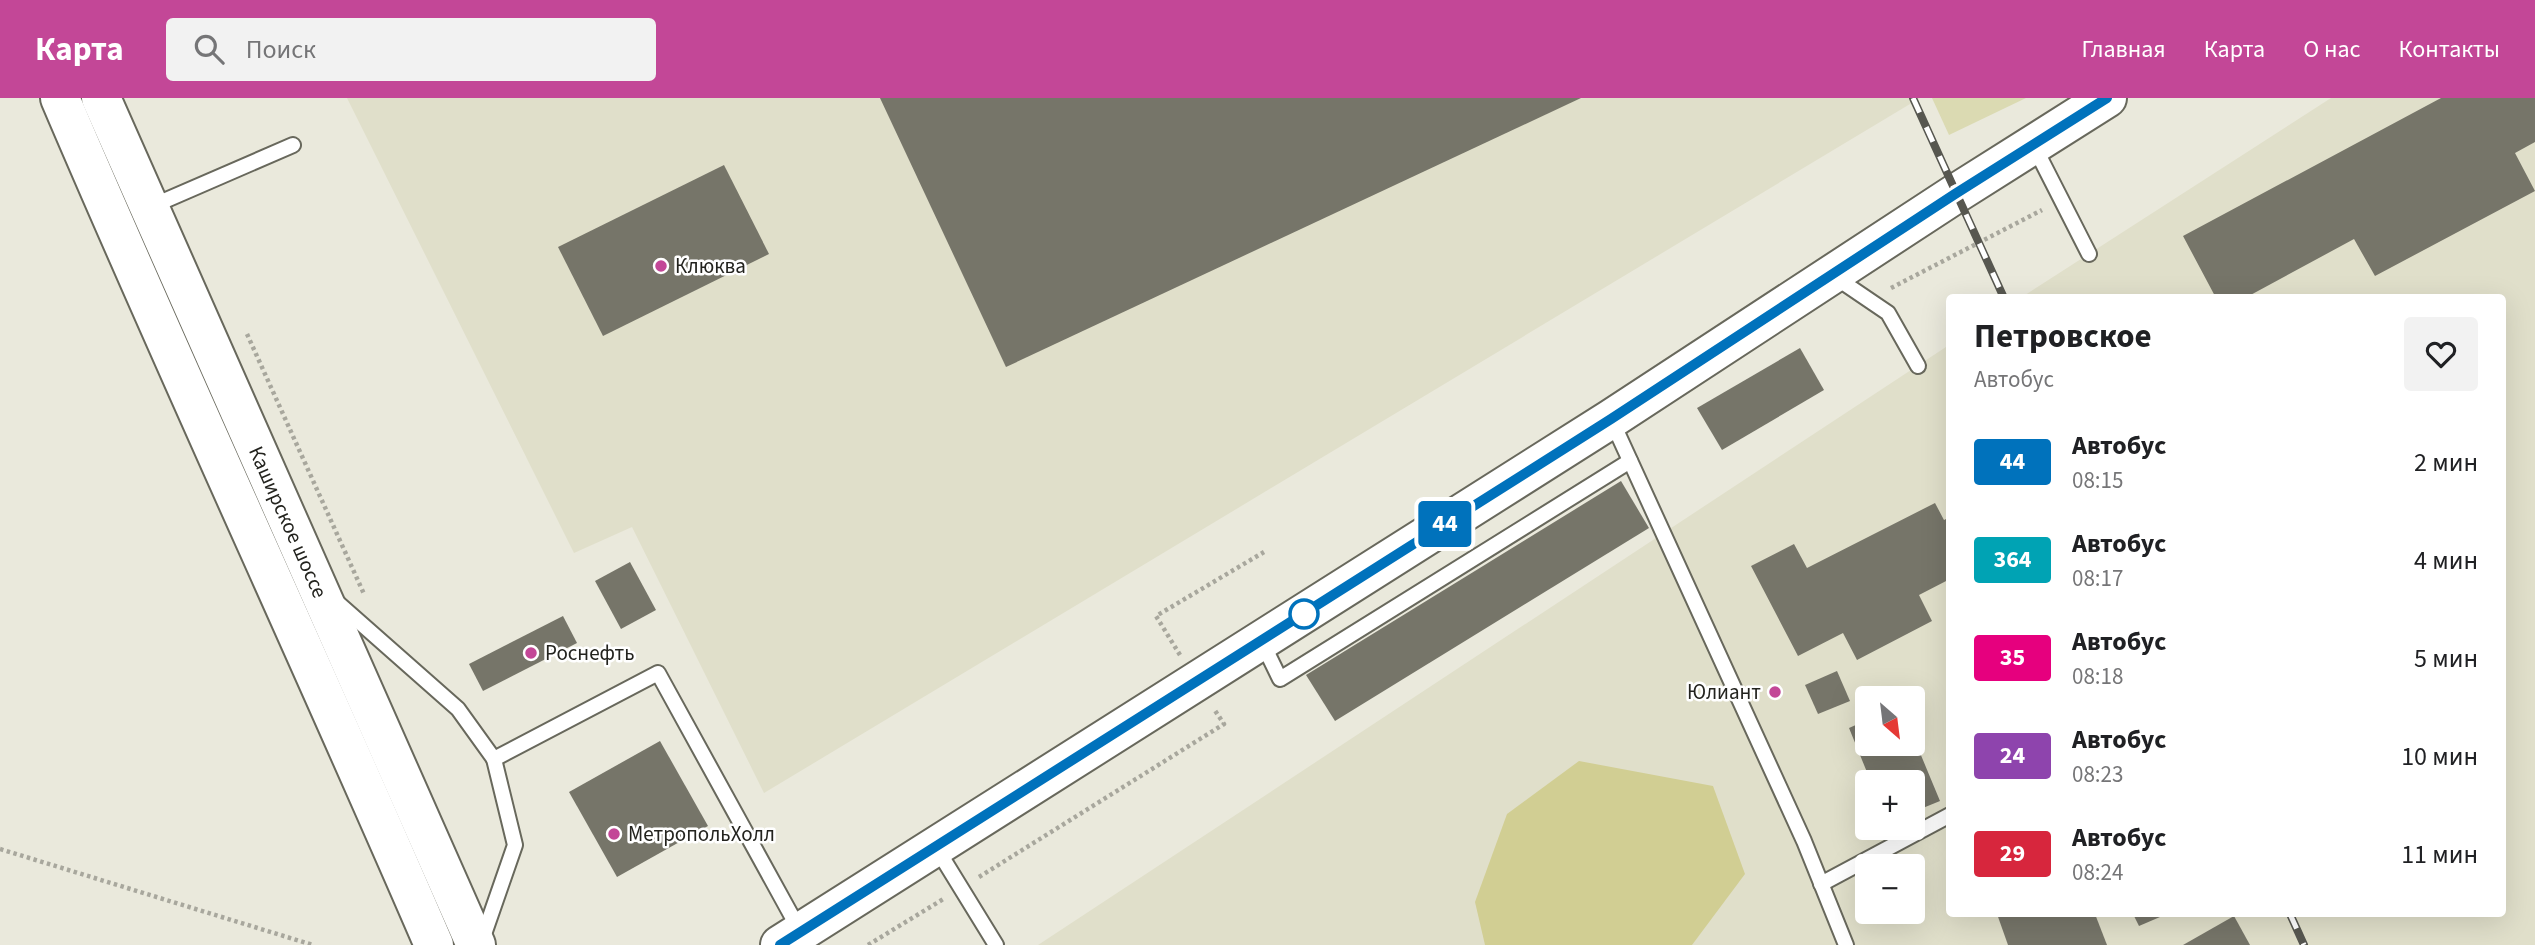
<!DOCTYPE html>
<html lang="ru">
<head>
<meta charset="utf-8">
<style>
	:root { --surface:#fff; --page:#f2f2f2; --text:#202124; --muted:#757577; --accent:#c34797 }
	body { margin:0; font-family:"Source Sans 3",sans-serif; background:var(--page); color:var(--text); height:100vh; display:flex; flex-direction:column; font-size:26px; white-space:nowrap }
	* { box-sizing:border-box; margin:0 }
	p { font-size:23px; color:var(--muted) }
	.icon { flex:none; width:38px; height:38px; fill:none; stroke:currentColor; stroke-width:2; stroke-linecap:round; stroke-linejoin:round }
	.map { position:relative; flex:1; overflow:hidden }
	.panel { position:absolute; left:1946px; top:196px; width:560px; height:623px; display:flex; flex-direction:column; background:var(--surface); border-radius:7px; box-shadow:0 7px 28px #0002 }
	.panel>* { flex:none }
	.badge { padding:0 14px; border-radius:5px; font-size:24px; line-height:46px }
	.needle { width:46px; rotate:152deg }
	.buttons { position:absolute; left:1855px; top:588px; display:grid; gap:14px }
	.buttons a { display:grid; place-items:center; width:70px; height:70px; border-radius:7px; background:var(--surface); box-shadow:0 7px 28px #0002; font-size:35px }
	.map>.badge { position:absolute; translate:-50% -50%; box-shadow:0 0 0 4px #fff }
	.round { display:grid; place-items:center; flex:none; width:74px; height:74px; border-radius:7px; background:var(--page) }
	.overview { display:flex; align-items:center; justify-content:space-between; height:119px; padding:0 28px }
	h1 { font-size:33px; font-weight:700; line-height:52px }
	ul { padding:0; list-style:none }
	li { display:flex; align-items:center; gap:21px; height:98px; padding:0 28px }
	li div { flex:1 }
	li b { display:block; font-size:26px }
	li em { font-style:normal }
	li .badge { min-width:77px; font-weight:700; text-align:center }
	header { display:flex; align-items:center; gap:42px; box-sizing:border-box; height:98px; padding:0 35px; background:var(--accent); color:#fff }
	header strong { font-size:33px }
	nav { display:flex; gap:38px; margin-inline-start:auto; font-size:24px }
	.search { width:490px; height:63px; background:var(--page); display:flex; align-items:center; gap:18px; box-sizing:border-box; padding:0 24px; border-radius:7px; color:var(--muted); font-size:26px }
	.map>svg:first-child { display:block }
	.built { fill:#e0dfca; fill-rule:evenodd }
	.green { fill:#dbdab2 }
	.water { fill:#d1ce93 }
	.building { fill:#767569 }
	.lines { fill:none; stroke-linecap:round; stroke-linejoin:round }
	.lane-casing { stroke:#68685c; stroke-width:18 }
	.secondary-casing { stroke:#68685c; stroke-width:42 }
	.primary-casing { stroke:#68685c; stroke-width:42 }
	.path { stroke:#a8a79d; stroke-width:4.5; stroke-dasharray:3.5 3.5; stroke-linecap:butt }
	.lane { stroke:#fff; stroke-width:14 }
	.secondary { stroke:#fff; stroke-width:38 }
	.primary { stroke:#fff; stroke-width:38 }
	.rail-casing { stroke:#575750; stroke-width:8 }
	.rail { stroke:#fff; stroke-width:5; stroke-dasharray:16; stroke-linecap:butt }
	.line-casing { stroke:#fff; stroke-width:16 }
	.line { stroke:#0072bc; stroke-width:10 }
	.poi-dot { fill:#c34797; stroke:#fff; stroke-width:2.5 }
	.stop-dot { fill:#fff; stroke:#0072bc; stroke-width:3.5 }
	.labels { text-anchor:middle; stroke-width:5; stroke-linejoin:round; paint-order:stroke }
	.poi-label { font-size:21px; fill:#23231e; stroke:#fff; text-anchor:start }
	.street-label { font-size:21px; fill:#23231e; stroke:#fff }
</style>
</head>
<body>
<header>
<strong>Карта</strong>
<div class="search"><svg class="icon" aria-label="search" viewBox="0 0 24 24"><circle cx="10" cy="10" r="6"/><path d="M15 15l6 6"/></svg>Поиск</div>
<nav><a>Главная</a><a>Карта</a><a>О нас</a><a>Контакты</a></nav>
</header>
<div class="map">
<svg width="2535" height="847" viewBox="0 0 2535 847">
	<rect width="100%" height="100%" fill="#eae9dc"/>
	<g class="built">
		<polygon points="347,0 1920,0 764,695 632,429 574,455"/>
		<path d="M 2331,0 L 2535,0 L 2535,847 L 1038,847 L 1949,247 L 1950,816 L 2502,816 L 2502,200 L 2022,199 ZM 1867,600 L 1913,600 L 1913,646 L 1867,646 ZM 1867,684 L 1913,684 L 1913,730 L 1867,730 ZM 1867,768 L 1913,768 L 1913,814 L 1867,814 Z"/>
	</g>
	<polygon class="green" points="1932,0 2026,0 1949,37"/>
	<polygon class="water" points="1579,663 1713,688 1745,776 1692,847 1485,847 1475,804 1507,716"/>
	<g class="building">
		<polygon points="880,0 1581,0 1006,269"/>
		<polygon points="2441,0 2535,0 2535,44 2515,55 2535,93 2375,178 2354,141 2245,200 2216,200 2183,138"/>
		<polygon points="724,67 769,156 603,238 558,149"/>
		<polygon points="1800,250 1824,292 1722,352 1697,310"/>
		<polygon points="1621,383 1649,430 1335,623 1306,577"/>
		<polygon points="1935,405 1944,422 1950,419 1950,481 1919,497 1932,523 1857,562 1843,535 1798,558 1751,468 1794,446 1807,470"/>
		<polygon points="630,464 656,512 621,531 595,483"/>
		<polygon points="563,518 577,545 483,593 469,566"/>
		<polygon points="1837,573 1850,603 1818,616 1805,587"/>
		<polygon points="1867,622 1867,646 1913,646 1913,638 1940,703 1913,714 1913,684 1871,684 1849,630"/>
		<polygon points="660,643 708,728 617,779 569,694"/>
		<polygon points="1997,816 2095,816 2107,847 2008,847"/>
		<polygon points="2133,816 2167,816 2139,828"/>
		<polygon points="2234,818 2250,847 2183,847"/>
	</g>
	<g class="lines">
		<g class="lane-casing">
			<g id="lane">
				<polyline points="2034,48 2089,156"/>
				<polyline points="150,109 293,47"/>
				<polyline points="1835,179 1888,215 1918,268"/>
				<polyline points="1611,321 1804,743 1846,847"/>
				<polyline points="339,506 458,611 494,661 658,575 800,833"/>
				<polyline points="1262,544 1280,581 1630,363"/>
				<polyline points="937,751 996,847"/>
				<polyline points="1821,786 1950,717"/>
				<polyline points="482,842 515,747 494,661"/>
			</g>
		</g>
		<g class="secondary-casing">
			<polyline id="secondary" points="780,847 1611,321 1955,96 2107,0"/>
		</g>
		<g class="primary-casing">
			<g id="primary">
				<path d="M 60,0 C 181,284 312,564 434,847"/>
				<polyline points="101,0 476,847"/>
			</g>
		</g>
		<g class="path">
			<polyline points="1891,190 2042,112"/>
			<polyline points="247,236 364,496"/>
			<polyline points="1180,557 1156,518 1264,454"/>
			<polyline points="0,751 313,847"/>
			<polyline points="979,779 1224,626 1214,611"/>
			<polyline points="868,847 945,800"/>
		</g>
		<use href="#lane" class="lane"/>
		<use href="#secondary" class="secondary"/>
		<use href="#primary" class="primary"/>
		<g class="rail-casing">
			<g id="rail">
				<polyline points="1913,0 2004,200"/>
				<polyline points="2290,816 2304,847"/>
			</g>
		</g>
		<use href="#rail" class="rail"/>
	</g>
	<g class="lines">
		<g class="line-casing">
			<polyline id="line" points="780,847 1611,321 1955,96 2107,0"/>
		</g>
		<use href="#line" class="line"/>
	</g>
	<g class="poi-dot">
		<circle cx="661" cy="168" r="7"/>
		<circle cx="531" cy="555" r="7"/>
		<circle cx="1775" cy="594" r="7"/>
		<circle cx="614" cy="736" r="7"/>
	</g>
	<circle class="stop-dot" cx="1304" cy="516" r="14"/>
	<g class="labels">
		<g class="poi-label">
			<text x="675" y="175">Клюква</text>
			<text x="545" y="562">Роснефть</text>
			<text x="1761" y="601" text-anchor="end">Юлиант</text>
			<text x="628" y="743">МетропольХолл</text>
		</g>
		<g class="street-label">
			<text transform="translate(288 424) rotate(66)" y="7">Каширское шоссе</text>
		</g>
	</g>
</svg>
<div class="buttons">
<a><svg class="needle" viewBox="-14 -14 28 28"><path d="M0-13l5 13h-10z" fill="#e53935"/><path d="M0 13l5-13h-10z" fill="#757577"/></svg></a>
<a>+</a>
<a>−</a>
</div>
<b class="badge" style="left:1445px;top:426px;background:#0072bc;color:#fff">44</b>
<section class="panel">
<div class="overview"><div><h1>Петровское</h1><p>Автобус</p></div><a class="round"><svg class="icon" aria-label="heart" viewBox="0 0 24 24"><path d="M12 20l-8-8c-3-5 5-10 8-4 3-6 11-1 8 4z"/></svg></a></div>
<ul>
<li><span class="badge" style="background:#0072bc;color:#fff">44</span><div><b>Автобус</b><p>08:15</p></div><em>2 мин</em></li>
<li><span class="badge" style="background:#00a3b4;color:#fff">364</span><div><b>Автобус</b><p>08:17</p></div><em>4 мин</em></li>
<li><span class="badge" style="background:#e6007e;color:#fff">35</span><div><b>Автобус</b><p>08:18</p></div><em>5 мин</em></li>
<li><span class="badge" style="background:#8e44ad;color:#fff">24</span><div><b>Автобус</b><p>08:23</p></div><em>10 мин</em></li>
<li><span class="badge" style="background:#d7263d;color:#fff">29</span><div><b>Автобус</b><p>08:24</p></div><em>11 мин</em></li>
</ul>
</section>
</div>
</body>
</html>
